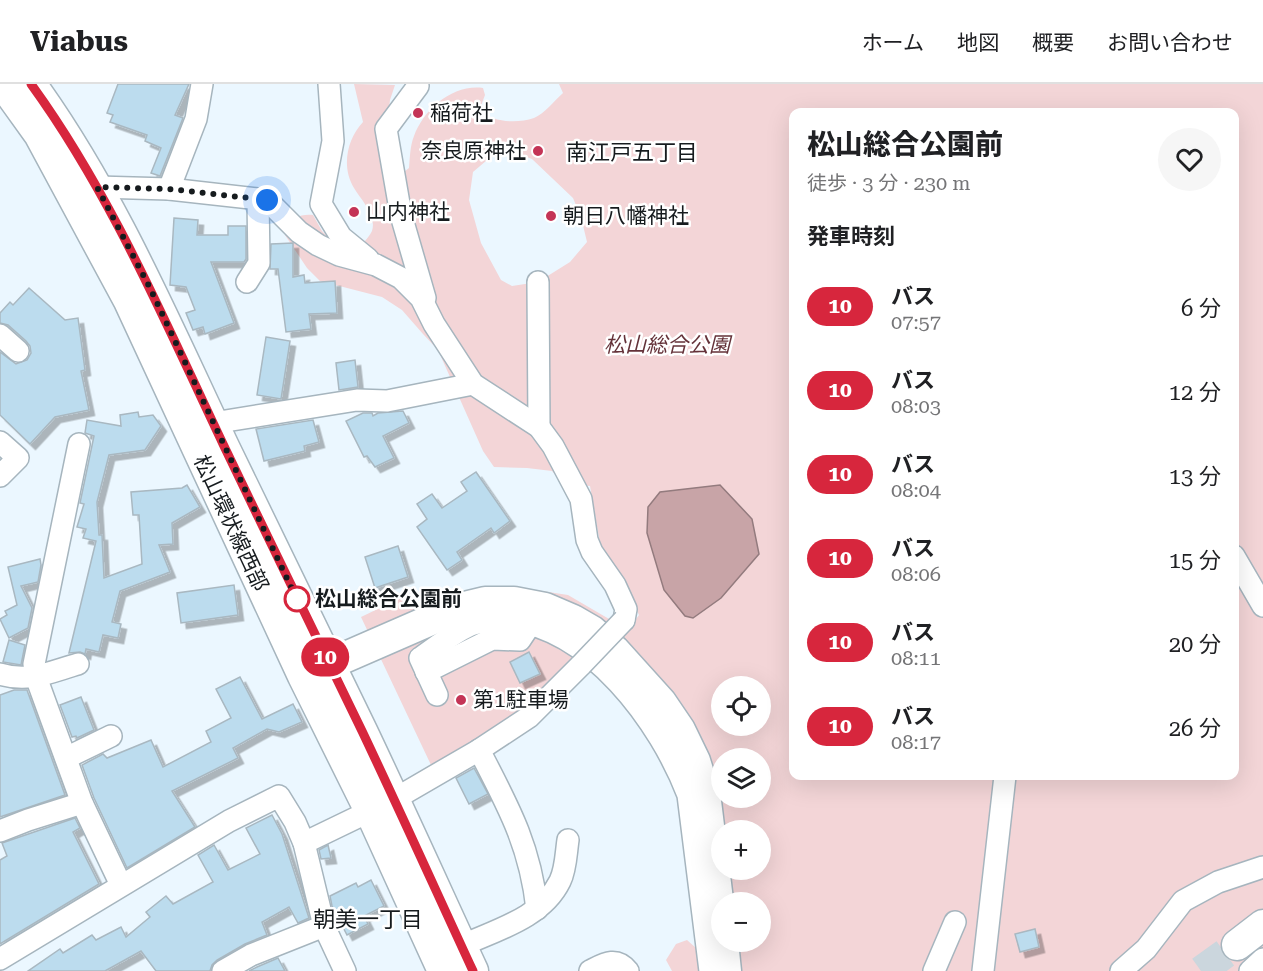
<!DOCTYPE html>
<html lang="ja">
<head>
<meta charset="utf-8">
<style>
	:root { --surface:#fff; --page:#f6f6f6; --text:#202124; --muted:#757577; --line:#e0e0e0 }
	body { margin:0; font-family:"Roboto Serif","Noto Sans JP",serif; background:var(--page); color:var(--text); height:100vh; display:flex; flex-direction:column; font-size:22px; white-space:nowrap }
	* { box-sizing:border-box; margin:0 }
	p { font-size:20px; color:var(--muted) }
	.icon { flex:none; width:33px; height:33px; fill:none; stroke:currentColor; stroke-width:2; stroke-linecap:round; stroke-linejoin:round }
	.map { position:relative; flex:1; overflow:hidden }
	.side { position:absolute; left:789px; top:24px; width:450px; height:672px; display:flex; flex-direction:column; background:var(--surface); border-radius:12px; box-shadow:0 6px 24px #0002 }
	.side>* { flex:none }
	.badge { padding:0 12px; border-radius:20px; font-size:21px; line-height:39px }
	.fabs { position:absolute; left:711px; top:592px; display:grid; gap:12px }
	.fabs a { display:grid; place-items:center; width:60px; height:60px; border-radius:50%; background:var(--surface); box-shadow:0 6px 24px #0002; font-size:30px }
	.you { position:absolute; width:30px; height:30px; margin:-15px; border:4px solid #fff; border-radius:50%; background:#1a73e8; box-shadow:0 0 0 9px #1a73e833 }
	.map>.badge { position:absolute; translate:-50% -50%; box-shadow:0 0 0 3px #fff }
	h2 { padding:0 18px; font-size:22px; line-height:54px }
	.round { display:grid; place-items:center; flex:none; width:63px; height:63px; border-radius:32px; background:var(--page) }
	.headline { display:flex; align-items:center; justify-content:space-between; height:102px; padding:0 18px }
	h1 { font-size:28px; font-weight:800; line-height:45px }
	ul { padding:0; list-style:none }
	li { display:flex; align-items:center; gap:18px; height:84px; padding:0 18px }
	li div { flex:1 }
	li b { display:block; font-size:22px }
	li em { font-style:normal }
	li .badge { min-width:66px; font-weight:700; text-align:center }
	header { display:flex; align-items:center; gap:36px; box-sizing:border-box; height:84px; padding:0 30px; background:var(--surface); border-bottom:2px solid var(--line) }
	header strong { font-size:28px }
	nav { display:flex; gap:33px; margin-inline-start:auto; font-size:21px }
	.map>svg:first-child { display:block }
	.green { fill:#f3d5d7; fill-rule:evenodd }
	.water { fill:#c8a4a7; stroke:#937b7e; stroke-width:1.5 }
	.building { fill:#bcdcee; stroke:#a9b8c1; stroke-width:1.5; filter:url(#shadow) }
	.lines { fill:none; stroke-linecap:round; stroke-linejoin:round }
	.secondary-tunnel { stroke:#cbd6dd; stroke-width:30; stroke-dasharray:30 15; stroke-linecap:butt }
	.street-casing { stroke:#a6b5be; stroke-width:24 }
	.secondary-casing { stroke:#a6b5be; stroke-width:33 }
	.street { stroke:#fff; stroke-width:21 }
	.secondary { stroke:#fff; stroke-width:30 }
	.street-bridge-casing { stroke:#a6b5be; stroke-width:24; stroke-linecap:butt }
	.street-bridge { stroke:#fff; stroke-width:21 }
	.line-casing { stroke:#fff; stroke-width:14 }
	.line { stroke:#d7263d; stroke-width:9 }
	.walk { stroke:#161b1e; stroke-width:6; stroke-dasharray:0 10.8 }
	.poi-dot { fill:#c43456; stroke:#fff; stroke-width:2 }
	.stop-dot { fill:#fff; stroke:#d7263d; stroke-width:3 }
	.labels { text-anchor:middle; stroke-width:5; stroke-linejoin:round; paint-order:stroke }
	.poi-label { font-size:21px; fill:#161b1e; stroke:#fff; text-anchor:start }
	.park-label { font-size:21px; font-style:italic; fill:#643239; stroke:#fff }
	.street-label { font-size:21px; fill:#161b1e; stroke:#fff }
	.stop-label { font-size:21px; font-weight:bold; fill:#161b1e; stroke:#fff; text-anchor:start }
	.neighbourhood-label { font-size:22px; fill:#161b1e; stroke:#fff }
</style>
</head>
<body>
<header>
<strong>Viabus</strong>
<nav><a>ホーム</a><a>地図</a><a>概要</a><a>お問い合わせ</a></nav>
</header>
<div class="map">
<svg width="1263" height="887" viewBox="0 0 1263 887">
	<defs>
		<filter id="shadow"><feDropShadow dx="5.5" dy="5.5" stdDeviation="0" flood-color="#0004"/></filter>
	</defs>
	<rect width="100%" height="100%" fill="#ebf7ff"/>
	<path class="green" d="M 354,0 L 395,1 L 390,16 L 385,57 L 400,91 L 409,84 C 410,73 410,62 414,52 C 424,25 453,0 483,4 L 485,11 L 479,27 C 494,38 516,40 534,34 C 544,30 555,16 563,9 L 559,0 L 1263,0 L 1263,887 L 672,887 L 666,876 L 676,860 L 687,856 L 696,864 L 674,693 L 639,632 L 581,572 L 530,619 L 484,653 L 431,681 L 361,533 L 411,509 L 421,525 L 484,507 L 529,505 L 568,511 L 628,546 L 639,531 L 616,486 L 601,465 L 590,402 L 563,399 L 552,387 L 527,384 L 494,383 L 483,367 L 438,266 L 423,250 L 402,226 L 382,213 L 320,197 L 307,184 L 285,151 L 284,142 C 294,134 299,130 313,131 L 322,147 L 335,160 L 363,159 C 366,156 370,151 372,147 C 377,131 361,116 354,104 C 341,83 347,55 363,38 ZM 794,28 L 1234,28 L 1234,692 L 794,692 ZM 512,67 L 532,75 L 573,114 L 581,133 L 587,158 L 570,178 L 538,198 L 512,202 L 501,196 L 481,159 L 469,116 L 473,88 L 493,71 ZM 722,603 L 760,603 L 760,642 L 722,642 ZM 722,675 L 760,675 L 760,714 L 722,714 ZM 722,747 L 760,747 L 760,786 L 722,786 ZM 722,819 L 760,819 L 760,858 L 722,858 Z"/>
	<polygon class="water" points="720,401 752,435 759,470 721,514 693,534 685,532 664,506 647,449 648,423 660,408"/>
	<g class="building">
		<polygon points="118,0 189,0 175,31 183,34 160,92 151,89 161,64 145,57 147,51 110,38 113,31 107,29"/>
		<polygon points="174,134 198,136 197,151 228,151 228,142 246,142 246,175 244,178 211,178 234,239 205,250 203,243 193,246 186,229 195,226 186,203 170,201"/>
		<polygon points="293,159 293,193 304,191 305,199 335,197 337,229 309,230 311,245 286,248 278,185 270,185 271,160"/>
		<polygon points="29,204 65,236 78,234 85,286 81,287 89,326 55,333 30,360 0,331 0,268 16,280 27,276 31,269 30,262 26,257 8,241 0,239 0,229 10,218 13,221"/>
		<polygon points="266,253 290,257 281,315 257,311"/>
		<polygon points="355,276 358,303 339,306 336,279"/>
		<polygon points="403,327 409,339 383,352 394,374 375,383 367,372 364,373 346,337 363,329 372,329 373,332 378,329"/>
		<polygon points="138,328 139,333 153,331 161,342 145,366 109,371 97,418 99,451 102,451 104,494 142,480 139,431 133,431 131,408 182,404 187,401 200,423 172,439 173,460 159,461 170,488 120,507 112,538 121,540 118,554 103,551 99,568 86,565 85,570 80,568 69,569 96,457 83,454 86,445 77,443 84,420 80,419 94,352 85,349 87,336 121,342 120,331"/>
		<polygon points="313,336 319,358 304,362 305,367 264,377 256,345"/>
		<polygon points="476,388 510,437 494,449 491,444 457,468 462,476 447,486 417,443 427,435 417,420 432,410 442,424 467,407 461,398"/>
		<polygon points="398,462 408,493 375,504 365,473"/>
		<polygon points="40,475 41,481 38,498 21,502 32,524 28,544 9,554 0,535 7,531 5,527 17,521 8,483"/>
		<polygon points="234,501 238,531 181,539 177,509"/>
		<polygon points="9,556 25,561 21,581 3,578"/>
		<polygon points="529,568 540,590 520,599 510,578"/>
		<polygon points="240,593 262,635 293,620 302,638 279,648 267,645 233,664 238,674 172,707 195,743 127,784 94,714 82,681 103,670 107,674 151,656 163,683 211,658 206,647 231,634 216,605"/>
		<polygon points="14,606 27,606 65,711 0,733 0,611"/>
		<polygon points="81,613 94,646 77,654 76,652 72,653 60,621"/>
		<polygon points="474,684 488,710 469,720 456,694"/>
		<polygon points="272,731 282,750 309,834 298,839 289,823 262,838 267,851 245,860 217,876 212,881 210,887 156,887 141,867 105,887 28,887 60,865 63,869 92,851 96,856 121,843 126,853 150,833 146,828 166,812 173,820 213,798 198,771 214,761 228,786 260,770 246,744"/>
		<polygon points="75,734 80,744 73,748 99,800 0,860 0,776 7,772 2,759"/>
		<polygon points="328,761 331,774 321,775 319,766"/>
		<polygon points="371,796 384,822 364,832 368,840 347,851 332,822 330,812 356,799 358,803"/>
		<polygon points="1035,845 1039,863 1020,868 1015,850"/>
		<polygon points="278,874 285,887 249,887 257,883"/>
	</g>
	<g class="lines">
		<polyline class="secondary-tunnel" points="1201,887 1237,861"/>
		<g class="street-casing">
			<g id="street">
				<polyline points="329,0 333,57 321,120 341,153 368,175"/>
				<polyline points="418,2 386,45 401,131 425,214"/>
				<polyline points="97,103 169,105 267,116 299,148 318,161 339,171 376,181 401,194 421,214 434,240 473,300 539,343 553,362 581,415 587,456 592,468 615,501 626,525 624,536"/>
				<polyline points="169,105 196,35 202,0"/>
				<polyline points="247,198 259,179 258,115"/>
				<polyline points="538,198 539,343"/>
				<polyline points="0,251 18,267"/>
				<polyline points="213,339 357,316 387,317 473,300"/>
				<polyline points="0,358 18,374 0,392"/>
				<polyline points="79,360 34,580 36,593 82,719 121,801"/>
				<polyline points="1234,472 1263,522"/>
				<polyline points="426,588 492,555 520,556 530,541"/>
				<path d="M 0,590 C 29,599 50,588 78,580"/>
				<path d="M 437,611 L 420,574 C 433,565 460,544 474,540 C 483,538 496,535 506,536 C 591,543 660,638 688,711 L 710,887"/>
				<path d="M 479,666 C 508,722 530,761 537,825"/>
				<polyline points="66,674 111,652"/>
				<polyline points="0,747 28,736 82,719"/>
				<polyline points="304,759 393,716 479,666 529,633 581,581"/>
				<path d="M 461,862 C 496,846 542,834 560,797 C 566,785 566,769 568,756"/>
				<polyline points="0,875 229,737 279,712 295,738 304,759 324,842 345,887"/>
				<polyline points="223,887 251,871 324,842"/>
				<path d="M 590,887 C 604,880 616,872 628,887"/>
				<polyline points="934,887 955,838"/>
				<polyline points="983,887 1005,692"/>
				<polyline points="1121,887 1146,865 1183,817 1218,798 1263,783"/>
				<polyline points="1250,887 1263,875"/>
			</g>
		</g>
		<g class="secondary-casing">
			<g id="secondary">
				<polyline points="3,0 39,50 129,217 303,592 370,727 443,887"/>
				<path d="M 31,0 C 112,112 166,241 225,365 C 270,459 316,553 362,647 C 400,727 436,807 473,887"/>
				<polyline points="309,589 456,525 485,518 514,518 545,524 573,536 592,547 615,567 661,618 680,646 695,677 705,709 722,849"/>
				<polyline points="723,858 726,887"/>
				<polyline points="1237,861 1263,841"/>
			</g>
		</g>
		<use href="#street" class="street"/>
		<use href="#secondary" class="secondary"/>
		<g class="street-bridge-casing">
			<polyline id="street-bridge" points="581,581 624,536"/>
		</g>
		<use href="#street-bridge" class="street-bridge"/>
	</g>
	<g class="lines">
		<g class="line-casing">
			<path id="line" d="M 31,0 C 111,110 165,238 223,360 C 269,456 316,552 362,647 C 400,727 436,807 473,887"/>
		</g>
		<use href="#line" class="line"/>
		<polyline class="walk" points="267,116 169,105 97,103 150,204 299,520 297,515"/>
	</g>
	<g class="poi-dot">
		<circle cx="418" cy="29" r="6"/>
		<circle cx="538" cy="67" r="6"/>
		<circle cx="354" cy="128" r="6"/>
		<circle cx="551" cy="132" r="6"/>
		<circle cx="461" cy="616" r="6"/>
	</g>
	<circle class="stop-dot" cx="297" cy="515" r="12"/>
	<g class="labels">
		<g class="poi-label">
			<text x="430" y="36">稲荷社</text>
			<text x="526" y="74" text-anchor="end">奈良原神社</text>
			<text x="366" y="135">山内神社</text>
			<text x="563" y="139">朝日八幡神社</text>
			<text x="473" y="623">第1駐車場</text>
		</g>
		<g class="park-label">
			<text x="667" y="268">松山総合公園</text>
		</g>
		<g class="street-label">
			<text transform="translate(231 439) rotate(65)" y="7">松山環状線西部</text>
		</g>
		<g class="stop-label">
			<text x="315" y="522">松山総合公園前</text>
		</g>
		<g class="neighbourhood-label">
			<text x="632" y="76">南江戸五丁目</text>
			<text x="368" y="843">朝美一丁目</text>
		</g>
	</g>
</svg>
<div class="fabs">
<a><svg class="icon" aria-label="locate" viewBox="0 0 24 24"><circle cx="12" cy="12" r="6"/><path d="M12 2v4M12 18v4M2 12h4M18 12h4"/></svg></a>
<a><svg class="icon" aria-label="layers" viewBox="0 0 24 24"><path d="M12 4l9 5-9 5-9-5zM3 14l9 5 9-5"/></svg></a>
<a>+</a>
<a>−</a>
</div>
<div class="you" style="left:267px;top:116px"></div>
<b class="badge" style="left:325px;top:573px;background:#d7263d;color:#fff">10</b>
<section class="side">
<div class="headline"><div><h1>松山総合公園前</h1><p>徒歩 · 3 分 · 230 m</p></div><a class="round"><svg class="icon" aria-label="heart" viewBox="0 0 24 24"><path d="M12 20l-8-8c-3-5 5-10 8-4 3-6 11-1 8 4z"/></svg></a></div>
<h2>発車時刻</h2>
<ul>
<li><span class="badge" style="background:#d7263d;color:#fff">10</span><div><b>バス</b><p>07:57</p></div><em>6 分</em></li>
<li><span class="badge" style="background:#d7263d;color:#fff">10</span><div><b>バス</b><p>08:03</p></div><em>12 分</em></li>
<li><span class="badge" style="background:#d7263d;color:#fff">10</span><div><b>バス</b><p>08:04</p></div><em>13 分</em></li>
<li><span class="badge" style="background:#d7263d;color:#fff">10</span><div><b>バス</b><p>08:06</p></div><em>15 分</em></li>
<li><span class="badge" style="background:#d7263d;color:#fff">10</span><div><b>バス</b><p>08:11</p></div><em>20 分</em></li>
<li><span class="badge" style="background:#d7263d;color:#fff">10</span><div><b>バス</b><p>08:17</p></div><em>26 分</em></li>
</ul>
</section>
</div>
</body>
</html>
